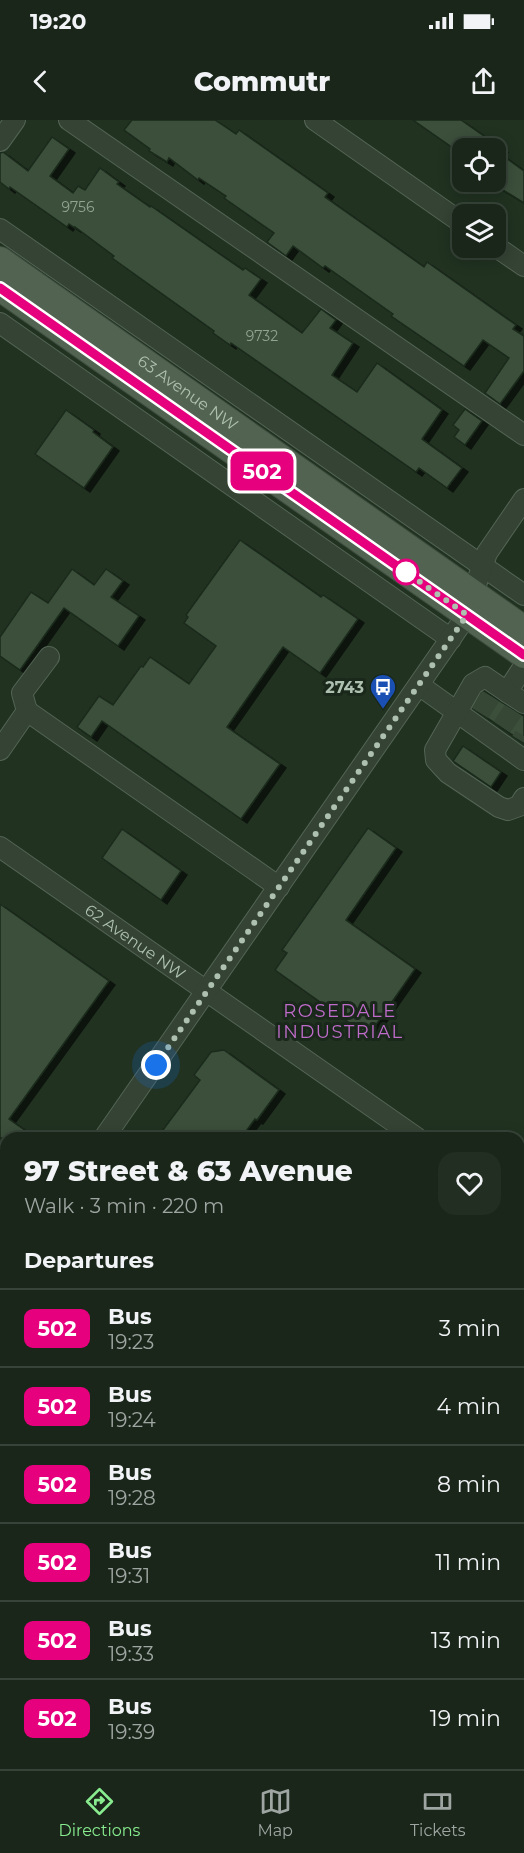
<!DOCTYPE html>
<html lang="en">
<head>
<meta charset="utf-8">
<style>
	:root { --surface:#192619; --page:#222e22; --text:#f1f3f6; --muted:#9fa5a2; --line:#374338; --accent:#88eb8f }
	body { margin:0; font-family:Montserrat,sans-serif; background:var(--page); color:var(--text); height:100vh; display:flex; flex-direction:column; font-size:22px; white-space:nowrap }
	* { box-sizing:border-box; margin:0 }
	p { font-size:20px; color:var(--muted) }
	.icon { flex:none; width:33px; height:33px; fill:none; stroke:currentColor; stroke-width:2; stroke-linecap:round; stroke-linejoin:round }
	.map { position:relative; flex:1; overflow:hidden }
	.panel { position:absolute; left:0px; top:1012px; width:525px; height:638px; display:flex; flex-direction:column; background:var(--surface); border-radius:18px 18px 0 0; box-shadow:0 3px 15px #0003,0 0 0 2px var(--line) }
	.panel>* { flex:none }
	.badge { padding:0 12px; border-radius:9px; font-size:21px; line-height:39px }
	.tools { position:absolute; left:452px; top:18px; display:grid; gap:12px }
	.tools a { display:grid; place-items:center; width:54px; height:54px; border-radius:12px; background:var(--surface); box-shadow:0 3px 15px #0003,0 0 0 2px var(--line); font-size:30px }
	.you { position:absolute; width:30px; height:30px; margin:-15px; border:4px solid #fff; border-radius:50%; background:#1a73e8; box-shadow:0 0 0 9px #1a73e833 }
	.map>.badge { position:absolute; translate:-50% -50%; box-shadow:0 0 0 3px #fff }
	h2 { padding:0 24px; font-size:22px; line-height:54px }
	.round { display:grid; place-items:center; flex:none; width:63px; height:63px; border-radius:18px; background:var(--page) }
	.summary { display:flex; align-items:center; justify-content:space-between; height:102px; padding:0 24px }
	h1 { font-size:28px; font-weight:800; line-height:45px }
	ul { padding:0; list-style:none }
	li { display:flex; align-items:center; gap:18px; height:78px; padding:0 24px; border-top:2px solid var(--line) }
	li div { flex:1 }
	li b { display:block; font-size:22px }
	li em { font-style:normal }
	li .badge { min-width:66px; font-weight:700; text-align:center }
	.status { display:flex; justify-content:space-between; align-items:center; height:42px; padding:0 30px; background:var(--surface); direction:ltr }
	.status svg { height:16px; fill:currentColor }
	header { display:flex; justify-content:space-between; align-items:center; height:78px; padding:0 24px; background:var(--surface); font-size:27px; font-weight:800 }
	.menu { display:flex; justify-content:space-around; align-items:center; height:84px; border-top:2px solid var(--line); background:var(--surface); font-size:16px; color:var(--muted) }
	.menu a { display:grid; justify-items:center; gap:3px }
	.menu .on { color:var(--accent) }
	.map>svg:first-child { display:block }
	.building { fill:#3a503b; stroke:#1b2a1c; stroke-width:1.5; filter:url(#shadow) }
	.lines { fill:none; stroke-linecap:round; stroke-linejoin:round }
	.minor-tunnel { stroke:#364736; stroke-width:20; stroke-dasharray:20 10; stroke-linecap:butt }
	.minor-casing { stroke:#546455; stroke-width:22 }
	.major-casing { stroke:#3d4d3e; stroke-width:28 }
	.minor { stroke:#344334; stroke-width:20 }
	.major { stroke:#526352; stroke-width:26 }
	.rail-casing { stroke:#617462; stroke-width:7 }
	.rail { stroke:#19281a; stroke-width:4.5; stroke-dasharray:14; stroke-linecap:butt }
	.line-casing { stroke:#fff; stroke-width:14 }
	.line { stroke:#e6007e; stroke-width:9 }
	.walk { stroke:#aec0af; stroke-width:6; stroke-dasharray:0 10.8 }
	.stop-dot { fill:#fff; stroke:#e6007e; stroke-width:3 }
	.labels { text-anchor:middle; stroke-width:6; stroke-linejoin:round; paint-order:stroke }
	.number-label { font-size:14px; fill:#91a492 }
	.street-label { font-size:16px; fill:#aec0af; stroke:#19281a }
	.poi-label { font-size:16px; font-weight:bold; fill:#aec0af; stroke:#19281a; text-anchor:end }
	.neighbourhood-label { font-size:18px; letter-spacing:1.5px; fill:#be6bc9; stroke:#19281a }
</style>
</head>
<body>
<div class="status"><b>19:20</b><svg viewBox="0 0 49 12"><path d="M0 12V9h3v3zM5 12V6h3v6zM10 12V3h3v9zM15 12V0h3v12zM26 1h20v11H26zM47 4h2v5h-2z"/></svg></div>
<header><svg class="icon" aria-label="back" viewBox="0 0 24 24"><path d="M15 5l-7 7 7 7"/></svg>Commutr<svg class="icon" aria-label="share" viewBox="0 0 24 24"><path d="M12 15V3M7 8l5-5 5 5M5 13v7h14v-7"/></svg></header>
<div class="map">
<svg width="524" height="1649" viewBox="0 0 524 1649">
	<defs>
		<filter id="shadow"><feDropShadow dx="6" dy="4" stdDeviation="0" flood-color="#0009"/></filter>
	</defs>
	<rect width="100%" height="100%" fill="#213221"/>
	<g class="building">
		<polygon points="132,0 215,0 236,14 239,10 328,73 325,77 386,120 424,147 427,142 516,205 513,209 524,216 524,251 500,284 485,273 509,238 483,220 464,246 391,196 393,194 325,146 323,148 293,126 286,136 267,122 274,113 224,78 226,76 199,58 198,60 169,38 167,42 149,31 150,29 124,10"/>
		<polygon points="413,0 461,0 501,28 457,28 456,30"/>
		<polygon points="52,17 69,29 50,56 73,73 78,66 85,70 100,48 119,62 117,64 150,87 151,86 211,128 243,150 245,148 261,159 249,175 302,213 321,189 336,200 330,208 353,223 332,255 357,272 377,243 442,290 422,319 462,348 447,368 419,348 416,352 231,223 230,225 213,213 214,211 112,138 114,136 75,107 75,108 69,104 67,107 10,67 9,69 0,62 0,33 3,32 28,51"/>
		<polygon points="495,30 524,51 524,83 495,65"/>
		<polygon points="465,289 482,301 465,325 454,317 459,310 453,305"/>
		<polygon points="66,290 94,310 93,312 113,327 84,368 35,334"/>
		<polygon points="240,420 321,477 323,475 358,499 320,553 283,527 227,607 280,644 241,699 102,601 91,617 77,607 99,576 113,585 141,546 143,547 150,537 189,564 216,526 184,503 188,497 186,495"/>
		<polygon points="72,449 94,465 106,449 123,461 111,477 139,496 118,526 64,488 20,550 0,536 0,517 31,472 48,483"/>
		<polygon points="484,571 524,596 524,623 473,588 482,573"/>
		<polygon points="463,626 501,652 491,667 453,641"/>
		<polygon points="368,708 396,728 346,800 415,849 368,916 275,850 287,833 282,830"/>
		<polygon points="122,709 181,751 161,780 102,738"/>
		<polygon points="0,784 109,861 9,999 36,1018 0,1018"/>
		<polygon points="224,930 279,970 257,1000 255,999 241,1018 157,1018 200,960 194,955 211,932"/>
	</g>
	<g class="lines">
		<g class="minor-tunnel">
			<polyline points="480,593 492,574"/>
			<polyline points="502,607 514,589"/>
			<polyline points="521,621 524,616"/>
		</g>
		<g class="minor-casing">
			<g id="minor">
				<polyline points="69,0 524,315"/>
				<polyline points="315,0 462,103"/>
				<polyline points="0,21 15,0"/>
				<polyline points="0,109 524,475"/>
				<polyline points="495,126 524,146"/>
				<polyline points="0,203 451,519"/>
				<polyline points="524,546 507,572 524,583"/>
				<polyline points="419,565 524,640"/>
				<polyline points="507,572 485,557 473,564 435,630 436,640 448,653 499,687 508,690 519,686 524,678"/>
				<polyline points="27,591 22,573 49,537"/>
				<polyline points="0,630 27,591 279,767"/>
				<path id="s1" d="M 0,727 L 417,1018"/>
				<polyline points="104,1018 467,495 473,473 487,433 524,379"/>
				<polyline points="519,1049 524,1042"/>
				<polyline points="519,1090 524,1093"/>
				<polyline points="519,1129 524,1133"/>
				<polyline points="0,1164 6,1156"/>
				<polyline points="428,1647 429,1649"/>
				<polyline points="0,1649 1,1649"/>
				<polyline points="173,1649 176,1644"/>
			</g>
		</g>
		<g class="major-casing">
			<g id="major">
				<path id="s2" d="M 0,140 L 524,509"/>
				<polyline points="0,168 524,535"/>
			</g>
		</g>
		<use href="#minor" class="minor"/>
		<use href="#major" class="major"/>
		<g class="rail-casing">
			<g id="rail">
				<polyline points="0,1224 6,1228"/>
				<polyline points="519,1587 524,1591"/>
			</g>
		</g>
		<use href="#rail" class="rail"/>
	</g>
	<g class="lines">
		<g class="line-casing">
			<polyline id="line" points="0,168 524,535"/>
		</g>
		<use href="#line" class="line"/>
		<polyline class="walk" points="156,945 467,495 406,452"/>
	</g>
	<defs>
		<g id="bus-pin" transform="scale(1.35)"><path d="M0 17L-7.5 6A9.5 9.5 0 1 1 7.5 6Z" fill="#1a4fb4" stroke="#19281a"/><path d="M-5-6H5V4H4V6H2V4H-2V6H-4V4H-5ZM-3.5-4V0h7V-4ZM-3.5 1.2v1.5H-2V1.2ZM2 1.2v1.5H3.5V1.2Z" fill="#fff"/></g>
	</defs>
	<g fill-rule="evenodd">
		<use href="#bus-pin" x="383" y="567"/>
	</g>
	<circle class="stop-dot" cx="406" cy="452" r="12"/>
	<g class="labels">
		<g class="number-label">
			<text x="78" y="92">9756</text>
			<text x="262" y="221">9732</text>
		</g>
		<g class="street-label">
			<text dy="6" stroke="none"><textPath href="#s2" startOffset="230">63 Avenue NW</textPath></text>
			<text dy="6" stroke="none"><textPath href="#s1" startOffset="165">62 Avenue NW</textPath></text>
		</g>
		<g class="poi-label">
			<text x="364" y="573">2743</text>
		</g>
		<g class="neighbourhood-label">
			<text x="340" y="897">ROSEDALE<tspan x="340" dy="21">INDUSTRIAL</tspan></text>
		</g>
	</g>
</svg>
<div class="tools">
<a><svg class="icon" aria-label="locate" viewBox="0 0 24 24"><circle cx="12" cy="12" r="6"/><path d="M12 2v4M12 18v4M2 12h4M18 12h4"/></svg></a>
<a><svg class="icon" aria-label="layers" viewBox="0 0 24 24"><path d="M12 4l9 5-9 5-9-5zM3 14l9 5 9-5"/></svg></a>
</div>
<div class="you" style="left:156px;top:945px"></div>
<b class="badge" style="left:262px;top:351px;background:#e6007e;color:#fff">502</b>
<section class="panel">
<div class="summary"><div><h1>97 Street &amp; 63 Avenue</h1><p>Walk · 3 min · 220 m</p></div><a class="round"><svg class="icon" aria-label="heart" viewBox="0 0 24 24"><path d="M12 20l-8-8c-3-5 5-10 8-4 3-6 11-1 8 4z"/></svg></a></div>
<h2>Departures</h2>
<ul>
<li><span class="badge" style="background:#e6007e;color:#fff">502</span><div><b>Bus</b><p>19:23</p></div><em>3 min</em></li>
<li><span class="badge" style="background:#e6007e;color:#fff">502</span><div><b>Bus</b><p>19:24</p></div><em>4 min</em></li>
<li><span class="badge" style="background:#e6007e;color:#fff">502</span><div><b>Bus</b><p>19:28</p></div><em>8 min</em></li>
<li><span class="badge" style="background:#e6007e;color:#fff">502</span><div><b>Bus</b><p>19:31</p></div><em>11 min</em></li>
<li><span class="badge" style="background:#e6007e;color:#fff">502</span><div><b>Bus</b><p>19:33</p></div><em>13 min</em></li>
<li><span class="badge" style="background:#e6007e;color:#fff">502</span><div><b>Bus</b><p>19:39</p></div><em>19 min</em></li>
</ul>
</section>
</div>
<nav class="menu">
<a class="on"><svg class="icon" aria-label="directions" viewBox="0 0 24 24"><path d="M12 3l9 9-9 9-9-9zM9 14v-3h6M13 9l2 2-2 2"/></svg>Directions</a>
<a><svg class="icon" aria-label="map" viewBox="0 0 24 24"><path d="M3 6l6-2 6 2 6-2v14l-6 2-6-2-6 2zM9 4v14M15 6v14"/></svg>Map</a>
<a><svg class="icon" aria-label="tickets" viewBox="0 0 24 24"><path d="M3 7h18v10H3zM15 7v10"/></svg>Tickets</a>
</nav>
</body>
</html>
